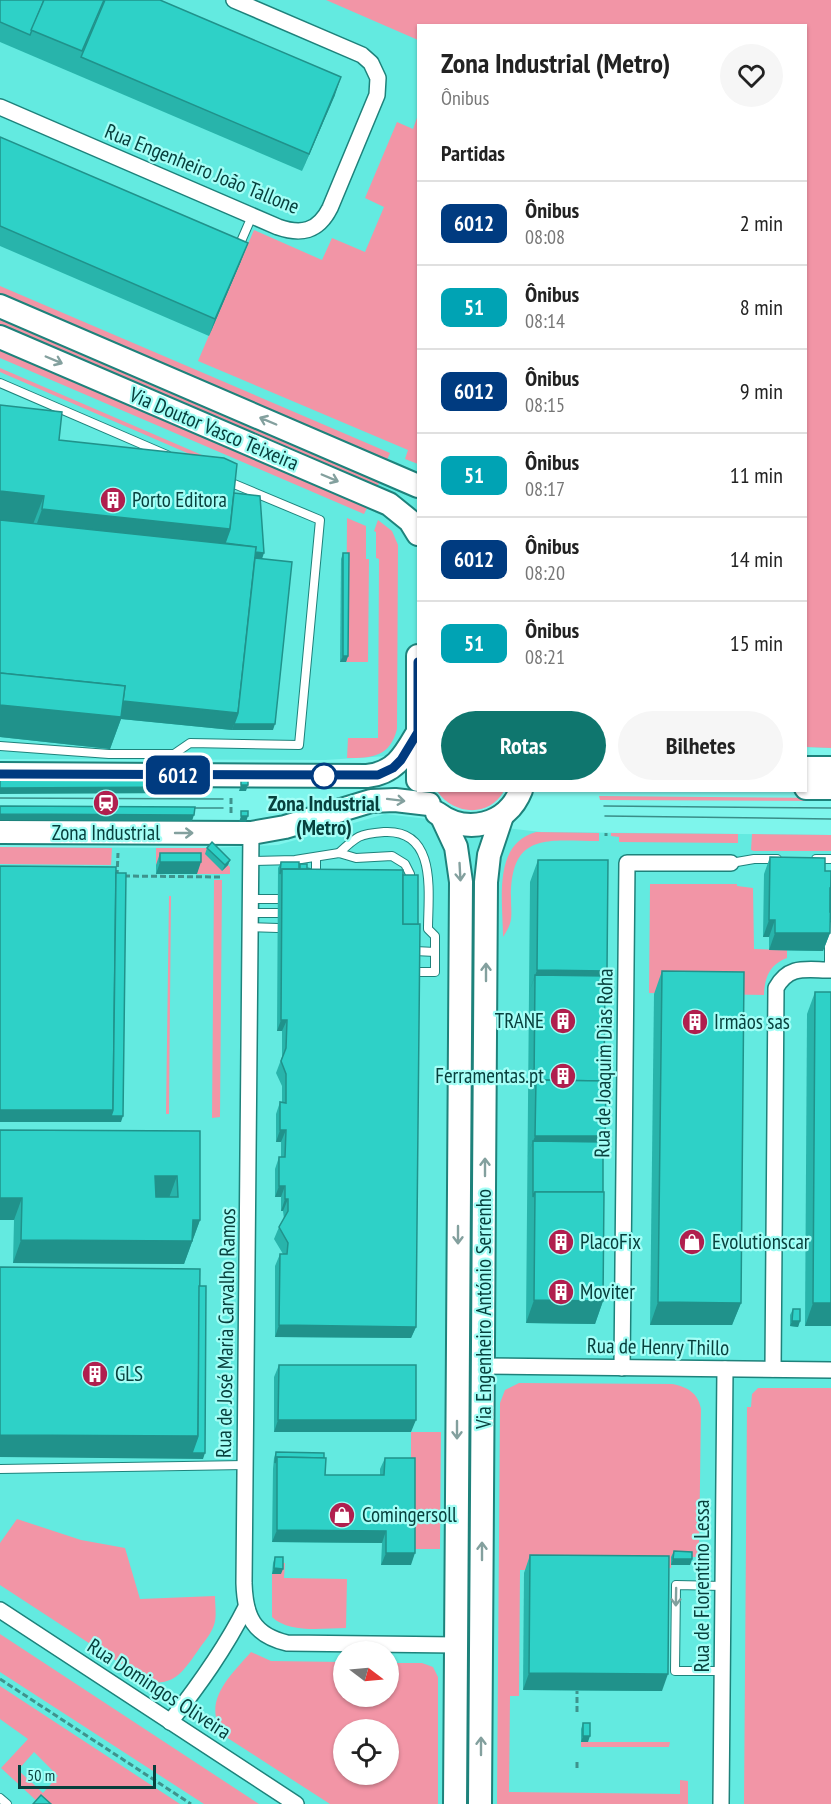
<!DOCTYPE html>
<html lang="pt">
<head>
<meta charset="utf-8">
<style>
	:root { --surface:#fff; --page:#f6f6f6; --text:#222; --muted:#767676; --line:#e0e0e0; --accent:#0f766e }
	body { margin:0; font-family:"PT Sans Narrow",sans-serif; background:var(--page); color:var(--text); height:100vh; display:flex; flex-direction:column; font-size:22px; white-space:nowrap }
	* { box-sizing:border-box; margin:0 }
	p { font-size:20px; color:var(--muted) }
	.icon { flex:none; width:33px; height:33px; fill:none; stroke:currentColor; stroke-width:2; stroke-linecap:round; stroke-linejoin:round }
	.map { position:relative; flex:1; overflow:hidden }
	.panel { position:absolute; left:417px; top:24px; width:390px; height:768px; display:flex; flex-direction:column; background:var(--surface); border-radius:0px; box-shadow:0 2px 4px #0004 }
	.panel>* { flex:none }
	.badge { padding:0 12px; border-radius:9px; font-size:21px; line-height:39px }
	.needle { width:39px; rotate:106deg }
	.buttons { position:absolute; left:333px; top:1641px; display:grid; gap:12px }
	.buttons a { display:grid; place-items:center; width:66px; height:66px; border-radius:50%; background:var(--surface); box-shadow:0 2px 4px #0004; font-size:30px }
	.scale { position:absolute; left:18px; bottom:15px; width:138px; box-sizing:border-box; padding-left:6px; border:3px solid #07403d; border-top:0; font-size:16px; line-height:21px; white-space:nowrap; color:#07403d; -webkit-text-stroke:4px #a4fef6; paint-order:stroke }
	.map>.badge { position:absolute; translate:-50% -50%; box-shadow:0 0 0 3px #fff }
	h2 { padding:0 24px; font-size:22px; line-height:54px }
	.round { display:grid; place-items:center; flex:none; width:63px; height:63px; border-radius:32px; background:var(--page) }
	.headline { display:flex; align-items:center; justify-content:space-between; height:102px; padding:0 24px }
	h1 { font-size:28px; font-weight:600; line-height:45px }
	.button { display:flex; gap:12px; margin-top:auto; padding:12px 24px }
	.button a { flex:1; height:69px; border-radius:36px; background:var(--accent); color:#fff; font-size:24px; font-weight:600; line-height:69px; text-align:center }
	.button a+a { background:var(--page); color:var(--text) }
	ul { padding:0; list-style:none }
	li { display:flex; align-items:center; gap:18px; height:84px; padding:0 24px; border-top:2px solid var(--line) }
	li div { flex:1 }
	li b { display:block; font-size:22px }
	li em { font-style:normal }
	li .badge { min-width:66px; font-weight:700; text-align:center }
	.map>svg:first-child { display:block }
	.built { fill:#63eae0; fill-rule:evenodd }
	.green { fill:#f295a6; fill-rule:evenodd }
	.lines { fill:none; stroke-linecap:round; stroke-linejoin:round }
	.lane-casing { stroke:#1e827b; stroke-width:10 }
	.street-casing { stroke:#1e827b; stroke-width:18 }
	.secondary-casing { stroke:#1e827b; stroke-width:26 }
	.path { stroke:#3e938d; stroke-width:3; stroke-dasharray:6 3; stroke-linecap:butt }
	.lane { stroke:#fff; stroke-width:8 }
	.street { stroke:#fff; stroke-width:15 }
	.secondary { stroke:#fff; stroke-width:22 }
	.tram { stroke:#3a8d88; stroke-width:1.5 }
	.wall { fill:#28b4ab }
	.shaded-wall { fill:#20928b }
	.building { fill:#2ed1c7; stroke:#20928b; stroke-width:1.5; fill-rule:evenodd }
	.oneway { stroke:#83a09e }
	.line-casing { stroke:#fff; stroke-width:14 }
	.line { stroke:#003b80; stroke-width:9 }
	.stop-dot { fill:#fff; stroke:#003b80; stroke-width:3 }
	.labels { text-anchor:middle; stroke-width:4.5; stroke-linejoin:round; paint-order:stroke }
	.street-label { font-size:21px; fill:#07403d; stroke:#a4fef6 }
	.poi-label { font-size:21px; fill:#07403d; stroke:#a4fef6; text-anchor:start }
	.stop-label { font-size:21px; font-weight:bold; fill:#07403d; stroke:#a4fef6 }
</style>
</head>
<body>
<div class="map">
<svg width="831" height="1804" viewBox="0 0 831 1804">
	<rect width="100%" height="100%" fill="#7ef5ec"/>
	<g class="built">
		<polygon points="0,0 831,0 831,748 806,747 806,26 418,26 418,754 325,760 0,759"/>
		<path d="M 385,814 L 541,832 L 831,835 L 831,1804 L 0,1804 L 0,847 L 210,848 L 278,845 ZM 344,1652 L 388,1652 L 388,1696 L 344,1696 ZM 344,1730 L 388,1730 L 388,1774 L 344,1774 Z"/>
	</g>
	<g class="green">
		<polygon points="326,0 831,0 831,748 806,747 806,26 418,26 418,40"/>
		<polygon points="418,115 418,464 405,459 408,450 198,361 254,230 322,260 332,238 365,252 384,207 365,198 397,122 413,129"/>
		<polygon points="0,286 390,453 387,460 0,294"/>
		<polygon points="0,318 380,481 377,487 0,325"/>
		<polygon points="0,348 368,506 364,514 0,358"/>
		<polygon points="0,368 232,468 208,462 0,372"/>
		<polygon points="347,518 366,526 366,559 369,559 368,662 346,662"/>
		<path d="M 378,520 L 392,531 L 398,545 L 397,729 C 390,757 372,758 347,758 L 348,738 L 378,738 L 379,559 L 376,558 L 376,532 L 374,531 Z"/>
		<path d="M 437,791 L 504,791 C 489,818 453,815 437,791 Z"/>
		<polygon points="599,796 831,798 831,801 600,800"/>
		<path d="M 536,832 L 599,833 L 599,841 C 548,841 511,831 511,897 C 511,916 514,921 503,937 C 503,902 492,844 536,832 Z"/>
		<polygon points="611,833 738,834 738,843 619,842 619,837 611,836"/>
		<polygon points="752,834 831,835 831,851 754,851 751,850"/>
		<polygon points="0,847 112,848 111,865 0,864"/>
		<polygon points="156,848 210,848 230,867 230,874 197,874 197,865 156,865"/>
		<polygon points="214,880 222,880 220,1117 212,1118"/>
		<path d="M 650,884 L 737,884 L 737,886 L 753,888 L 754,949 L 787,950 L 787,958 C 769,965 765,977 764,995 L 649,993 Z"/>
		<polygon points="471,888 476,888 473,1425 468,1425"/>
		<polygon points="169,896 171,896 169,1114 166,1114"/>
		<path d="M 519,1383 L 672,1384 C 688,1387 698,1393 701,1409 L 699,1557 L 672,1557 L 671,1568 L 667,1568 L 666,1570 L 520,1570 L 519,1696 L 510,1696 L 509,1792 L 680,1794 L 680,1780 L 688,1781 L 688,1804 L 497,1804 L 500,1403 L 505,1390 Z"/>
		<polygon points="758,1388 831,1388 831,1804 744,1804 747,1407 751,1407 752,1394"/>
		<polygon points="411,1432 441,1432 440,1549 411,1549"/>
		<polygon points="468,1436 473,1436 470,1804 465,1804"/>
		<path d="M 17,1519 L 81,1540 L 125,1548 L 140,1599 L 215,1596 C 215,1605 217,1617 214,1625 C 211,1634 204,1642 199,1649 C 185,1669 174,1688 147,1681 L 0,1585 L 0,1543 Z"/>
		<path d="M 281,1563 L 285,1563 L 284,1578 L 347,1579 L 346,1628 C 324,1628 290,1634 272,1617 L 272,1574 L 281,1574 Z"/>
		<polygon points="0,1634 259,1804 204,1804 0,1672"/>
		<path d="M 251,1652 L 271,1661 L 343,1662 L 344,1696 L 388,1696 L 389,1663 L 422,1663 L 433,1667 L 438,1677 L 438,1804 L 330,1804 L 226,1737 C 199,1704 229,1677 251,1652 ZM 344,1730 L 388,1730 L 388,1774 L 344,1774 Z"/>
		<path d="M 0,1686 L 180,1804 L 40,1804 L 1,1768 L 28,1739 L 0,1719 ZM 34,1752 L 58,1776 L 43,1793 L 18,1770 Z"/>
		<polygon points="581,1742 670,1742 669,1747 581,1747"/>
	</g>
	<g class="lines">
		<g class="lane-casing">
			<g id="lane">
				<polyline points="239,246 252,216"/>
				<polyline points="0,383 167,455"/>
				<polyline points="0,746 109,754 174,754 190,743 299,745 320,520 227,481"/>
				<path d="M 339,853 C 357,836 359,834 384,832 C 438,829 428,894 428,929 L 435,936 L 435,972 L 415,972"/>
				<polyline points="816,859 831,859"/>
				<polyline points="251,861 295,860 339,853 356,858 392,856 405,864 410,874 410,883"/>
				<polyline points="731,863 754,859 777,859"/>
				<polyline points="316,879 316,857"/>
				<polyline points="250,899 278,899"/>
				<polyline points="250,913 278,913"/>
				<polyline points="249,927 278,928"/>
				<polyline points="415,951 435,952"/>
				<polyline points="829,970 829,926"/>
				<polyline points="0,1469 245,1465"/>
				<polyline points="722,1671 675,1671 676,1585 723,1586"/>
				<polyline points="0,1798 7,1804"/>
			</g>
		</g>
		<g class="street-casing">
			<g id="street">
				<path d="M 0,107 L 278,227 C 301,235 318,232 330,208 L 377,95 L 378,78 L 371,63 L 362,55 L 234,0"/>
				<path d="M 251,833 L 244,1583 C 245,1616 253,1635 287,1643 L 456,1645"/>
				<polyline points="484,1366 831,1370"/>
				<polyline points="622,1368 627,863 731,863"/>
				<path d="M 773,1369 L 776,988 C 789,964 807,970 831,970"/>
				<polyline points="0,1610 296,1804"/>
				<path d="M 170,1722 C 199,1685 225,1649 246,1607"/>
				<polyline points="721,1804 725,1369"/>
			</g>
		</g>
		<g class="secondary-casing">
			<g id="secondary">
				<polyline points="0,306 418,486"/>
				<polyline points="0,337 389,504 410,521 418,534"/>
				<polyline points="418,656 418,780"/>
				<polyline points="806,768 831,768"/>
				<path d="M 0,774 L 367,776 C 396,773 405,754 418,732"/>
				<polyline points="806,788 831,788"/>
				<path d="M 437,813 C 466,835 507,826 521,790"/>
				<polyline points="442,817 456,847 461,882 455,1804"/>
				<polyline points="0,832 251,833 285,827 371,801 395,800 429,804"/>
				<polyline points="480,1804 486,882 489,855 502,816"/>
			</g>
		</g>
		<g class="path">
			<polyline points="231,813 231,796"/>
			<polyline points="606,836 606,833"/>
			<polyline points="117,876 118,853"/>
			<polyline points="124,876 222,877"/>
			<polyline points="0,1679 191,1804"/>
			<polyline points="577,1712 577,1691"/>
			<polyline points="577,1762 577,1771"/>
		</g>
		<use href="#lane" class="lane"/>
		<use href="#street" class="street"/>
		<use href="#secondary" class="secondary"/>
		<g class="tram">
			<polyline points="0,798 223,799"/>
			<polyline points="604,806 831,808"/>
			<polyline points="177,808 223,808"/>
			<polyline points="605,816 831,819"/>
		</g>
	</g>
	<g class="wall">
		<polygon points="0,0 335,95 302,171 0,42"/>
		<polygon points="0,137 241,261 209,336 0,246"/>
		<polygon points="0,405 59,440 234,493 262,559 273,730 232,730 121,719 110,749 0,737"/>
		<polygon points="343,553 348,656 346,662 340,662 341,559"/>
		<polygon points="207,848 230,860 228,865 222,871 205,854"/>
		<polygon points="160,853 197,874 156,874 156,865"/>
		<polygon points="770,857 825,871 831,888 831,918 830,918 830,933 823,951 769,950 769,937 763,937 764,874"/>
		<polygon points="538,860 605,976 603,1142 603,1301 595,1324 526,1323 530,882"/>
		<polygon points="281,862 299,868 300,864 307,868 416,1327 411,1338 275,1337 275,1266 280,1254 283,1254 274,1239 279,1227 284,1219 283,1211 281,1211 281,1197 275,1197 275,1169 279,1157 281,1157 281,1142 276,1142 276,1114 280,1102 282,1102 282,1086 276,1073 282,1057 282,1031 277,1031 278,868"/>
		<polygon points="662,971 741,1303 732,1325 650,1325 654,994"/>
		<polygon points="815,992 831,1326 805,1326 807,1014"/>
		<polygon points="0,1130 200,1131 200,1220 184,1264 13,1263 14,1220"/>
		<polygon points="793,1309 800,1321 798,1327 790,1326 790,1315"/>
		<polygon points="279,1365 411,1432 274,1432 274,1377"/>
		<polygon points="276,1452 325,1475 380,1475 380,1469 385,1458 411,1565 381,1565 382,1543 272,1542 273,1469 274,1458"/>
		<polygon points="674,1551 692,1559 690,1565 671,1565 671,1557"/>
		<polygon points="530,1555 662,1691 523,1690 524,1573"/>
		<polygon points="275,1557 281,1574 272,1574 273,1563"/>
		<polygon points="583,1723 588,1742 581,1742 581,1729"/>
	</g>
	<g class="shaded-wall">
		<polygon points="341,77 335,95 302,171 309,154"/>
		<polygon points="248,243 241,261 209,336 215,319"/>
		<polygon points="0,491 44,496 32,527 0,524"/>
		<polygon points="42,509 230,529 264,553 260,565 31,540"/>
		<polygon points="343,656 348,656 346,662 340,662"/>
		<polygon points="0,688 238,713 232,730 121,719 110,749 0,737"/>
		<polygon points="234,724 275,724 273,730 232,730"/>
		<polygon points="241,785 248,785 246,791 239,791"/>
		<polygon points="194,787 192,793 0,794 0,788"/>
		<polygon points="0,814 194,815 192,821 0,820"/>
		<polygon points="241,816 248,816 246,822 239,822"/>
		<polygon points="230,860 228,865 222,871 225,865"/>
		<polygon points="160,862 201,862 197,874 156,874"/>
		<polygon points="769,920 775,920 769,937 763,937"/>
		<polygon points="775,933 830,933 823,951 769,950"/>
		<polygon points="537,970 607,971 598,993 535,975 529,993"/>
		<polygon points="281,1020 287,1020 282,1031 277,1031"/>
		<polygon points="0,1110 113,1110 123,1116 121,1122 0,1122"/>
		<polygon points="280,1130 286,1130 281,1142 276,1142"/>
		<polygon points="535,1136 605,1136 597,1159 533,1141 527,1158"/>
		<polygon points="155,1176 177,1176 169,1198 147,1198"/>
		<polygon points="279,1186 285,1186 281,1197 275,1197"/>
		<polygon points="0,1198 22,1198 14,1220 0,1220"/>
		<polygon points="285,1199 288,1199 283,1211 281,1211"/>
		<polygon points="193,1220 200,1220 184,1264 13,1263 21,1240"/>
		<polygon points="534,1300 603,1301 595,1324 526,1323"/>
		<polygon points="658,1302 741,1303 732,1325 650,1325"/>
		<polygon points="813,1303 831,1303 831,1326 805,1326"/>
		<polygon points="792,1321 800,1321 798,1327 790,1326"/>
		<polygon points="279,1325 416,1327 411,1338 275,1337"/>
		<polygon points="278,1420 416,1420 411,1432 274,1432"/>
		<polygon points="0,1435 198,1436 205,1453 203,1459 0,1457"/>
		<polygon points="277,1530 386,1531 382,1543 272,1542"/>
		<polygon points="386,1553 415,1553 411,1565 381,1565"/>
		<polygon points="673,1559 692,1559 690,1565 671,1565"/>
		<polygon points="274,1568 283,1569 281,1574 272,1574"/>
		<polygon points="529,1673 668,1674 662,1691 523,1690"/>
		<polygon points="583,1736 590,1736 588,1742 581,1742"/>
	</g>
	<g class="building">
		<polygon points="0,0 44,0 30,35 0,22"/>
		<polygon points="44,0 104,0 82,51 31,30"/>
		<polygon points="105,0 160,0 341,77 309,154 81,57"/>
		<polygon points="0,137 248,243 215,319 0,226"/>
		<polygon points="0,405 62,412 59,440 224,458 237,464 230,529 42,509 44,496 0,491"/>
		<polygon points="234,493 260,496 264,553 255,552 256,547 225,543 230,529"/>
		<polygon points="0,520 256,547 238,713 123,701 125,686 0,673"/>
		<polygon points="343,553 349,553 348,656 343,656"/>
		<polygon points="255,558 292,562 275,724 234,724 238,713"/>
		<polygon points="0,673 125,686 121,717 0,705"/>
		<polygon points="194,779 194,787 0,788 0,780"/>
		<rect x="241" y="779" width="7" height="6"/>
		<polygon points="0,806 195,807 194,815 0,814"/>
		<rect x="241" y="811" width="7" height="5"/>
		<polygon points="212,842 230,860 225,865 207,848"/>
		<rect x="160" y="853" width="41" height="9"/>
		<polygon points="770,857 825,858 825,871 831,871 830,933 775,933 775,920 769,920"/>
		<polygon points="538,860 608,860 607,971 537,970"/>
		<polygon points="281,862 299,862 299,869 282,869 280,874"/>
		<polygon points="300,864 307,864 307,868 311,869 300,869"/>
		<polygon points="0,866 116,867 113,1110 0,1110"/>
		<polygon points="282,869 403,870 403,924 420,924 416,1327 279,1325 280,1254 287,1254 288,1243 279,1227 288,1211 288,1199 285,1199 285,1186 279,1186 279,1157 285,1157 286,1130 280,1130 280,1102 286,1103 286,1074 281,1061 286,1048 287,1020 281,1020"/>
		<polygon points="116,873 126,873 123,1116 111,1116 113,1110"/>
		<rect x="403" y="875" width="15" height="49"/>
		<rect x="830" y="888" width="1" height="24"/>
		<polygon points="662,971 744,972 741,1303 658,1302"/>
		<polygon points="535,975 605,976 604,1081 536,1080 534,1086"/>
		<polygon points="815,992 831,992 831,1303 813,1303"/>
		<polygon points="536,1080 606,1081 605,1136 535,1136"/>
		<path d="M 0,1130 L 200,1131 L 200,1220 L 193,1220 L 192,1241 L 21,1240 L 22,1198 L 0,1198 ZM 155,1176 L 177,1176 L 178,1197 L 156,1197 Z"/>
		<polygon points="533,1141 603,1142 603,1192 535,1192 533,1197"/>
		<polygon points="535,1192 604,1192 603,1301 534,1300"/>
		<polygon points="0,1267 200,1269 198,1436 0,1435"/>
		<polygon points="199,1286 206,1286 205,1453 192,1453 198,1436"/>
		<polygon points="793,1309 800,1309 800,1321 792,1321"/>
		<polygon points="279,1365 416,1365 416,1420 278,1420"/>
		<polygon points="276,1452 324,1453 324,1458 277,1457 275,1463"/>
		<polygon points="277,1457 326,1458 325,1475 384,1475 385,1458 415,1458 415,1553 386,1553 386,1531 277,1530"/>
		<polygon points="674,1551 692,1552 692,1559 673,1559"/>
		<polygon points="530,1555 669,1556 668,1674 529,1673"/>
		<polygon points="275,1557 283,1557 283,1569 274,1568"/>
		<rect x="583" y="1723" width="7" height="13"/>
		<polygon points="41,1795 51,1804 33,1804"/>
	</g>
	<defs><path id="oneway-shaft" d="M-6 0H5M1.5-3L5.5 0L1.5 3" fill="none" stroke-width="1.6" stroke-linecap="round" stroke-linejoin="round" transform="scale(1.5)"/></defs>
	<g class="oneway">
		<use href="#oneway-shaft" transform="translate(54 360) rotate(23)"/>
		<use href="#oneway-shaft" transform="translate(268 421) rotate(-157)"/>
		<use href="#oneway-shaft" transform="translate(330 478) rotate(23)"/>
		<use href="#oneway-shaft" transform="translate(396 800) rotate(7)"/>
		<use href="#oneway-shaft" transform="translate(184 833)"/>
		<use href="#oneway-shaft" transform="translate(460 872) rotate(87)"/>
		<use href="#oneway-shaft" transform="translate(486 972) rotate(-90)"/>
		<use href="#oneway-shaft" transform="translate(485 1167) rotate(-90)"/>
		<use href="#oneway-shaft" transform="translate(458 1235) rotate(90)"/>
		<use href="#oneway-shaft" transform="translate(457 1430) rotate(90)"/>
		<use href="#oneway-shaft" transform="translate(482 1551) rotate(-90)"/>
		<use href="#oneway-shaft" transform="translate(676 1597) rotate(91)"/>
		<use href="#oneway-shaft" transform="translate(481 1746) rotate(-90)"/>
	</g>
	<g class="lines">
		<g class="line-casing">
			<polyline id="line" points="0,774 378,775 393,768 401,760 418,732 418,662"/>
		</g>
		<use href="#line" class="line"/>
	</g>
	<defs>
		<g id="building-disc" transform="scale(1.35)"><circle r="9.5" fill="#b01f4e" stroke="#a4fef6"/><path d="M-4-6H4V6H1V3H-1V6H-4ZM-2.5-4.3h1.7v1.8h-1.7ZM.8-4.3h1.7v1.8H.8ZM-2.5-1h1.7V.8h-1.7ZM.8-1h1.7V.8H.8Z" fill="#fff"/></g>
		<g id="station-disc" transform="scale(1.35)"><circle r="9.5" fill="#b01f4e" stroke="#a4fef6"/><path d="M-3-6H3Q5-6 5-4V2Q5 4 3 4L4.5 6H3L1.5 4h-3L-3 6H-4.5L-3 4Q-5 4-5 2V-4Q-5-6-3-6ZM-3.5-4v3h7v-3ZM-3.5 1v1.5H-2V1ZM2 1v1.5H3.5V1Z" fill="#fff"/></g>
		<g id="shop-disc" transform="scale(1.35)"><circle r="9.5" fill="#b01f4e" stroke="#a4fef6"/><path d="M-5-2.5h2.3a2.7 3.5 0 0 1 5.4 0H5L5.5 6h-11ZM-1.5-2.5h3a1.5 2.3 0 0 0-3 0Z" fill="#fff"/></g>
	</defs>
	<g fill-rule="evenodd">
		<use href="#building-disc" x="113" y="500"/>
		<use href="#station-disc" x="106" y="803"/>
		<use href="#building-disc" x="563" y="1021"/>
		<use href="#building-disc" x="695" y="1022"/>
		<use href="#building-disc" x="563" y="1076"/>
		<use href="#building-disc" x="561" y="1242"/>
		<use href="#shop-disc" x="692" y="1242"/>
		<use href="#building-disc" x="561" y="1292"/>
		<use href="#building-disc" x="95" y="1374"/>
		<use href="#shop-disc" x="342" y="1515"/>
	</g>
	<circle class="stop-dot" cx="324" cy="776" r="12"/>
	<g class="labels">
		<g class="street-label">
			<text transform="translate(202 169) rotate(22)" y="7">Rua Engenheiro João Tallone</text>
			<text transform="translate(214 429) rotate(23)" y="7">Via Doutor Vasco Teixeira</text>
			<text transform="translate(604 1063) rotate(-89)" y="7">Rua de Joaquim Dias Roha</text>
			<text transform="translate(484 1309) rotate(-90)" y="7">Via Engenheiro António Serrenho</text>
			<text transform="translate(226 1333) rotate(-89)" y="7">Rua de José Maria Carvalho Ramos</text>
			<text transform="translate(658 1347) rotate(1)" y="7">Rua de Henry Thillo</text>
			<text transform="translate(702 1586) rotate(-90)" y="7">Rua de Florentino Lessa</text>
			<text transform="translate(159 1689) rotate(33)" y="7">Rua Domingos Oliveira</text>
		</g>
		<g class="poi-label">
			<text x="132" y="507">Porto Editora</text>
			<text x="106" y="840" text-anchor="middle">Zona Industrial</text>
			<text x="544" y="1028" text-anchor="end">TRANE</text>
			<text x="714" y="1029">Irmãos sas</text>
			<text x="544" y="1083" text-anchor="end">Ferramentas.pt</text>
			<text x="580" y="1249">PlacoFix</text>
			<text x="712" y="1249">Evolutionscar</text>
			<text x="580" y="1299">Moviter</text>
			<text x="115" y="1381">GLS</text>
			<text x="362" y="1522">Comingersoll</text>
		</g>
		<g class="stop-label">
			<text x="324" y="811">Zona Industrial<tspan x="324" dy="24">(Metro)</tspan></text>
		</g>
	</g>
</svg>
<div class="buttons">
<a><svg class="needle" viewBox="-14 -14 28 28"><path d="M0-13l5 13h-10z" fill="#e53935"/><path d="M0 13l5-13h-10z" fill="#767676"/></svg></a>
<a><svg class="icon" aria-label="locate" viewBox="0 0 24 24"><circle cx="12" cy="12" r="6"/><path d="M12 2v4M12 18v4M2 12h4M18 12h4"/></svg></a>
</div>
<div class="scale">50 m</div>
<b class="badge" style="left:178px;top:775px;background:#003b80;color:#fff">6012</b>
<section class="panel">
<div class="headline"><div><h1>Zona Industrial (Metro)</h1><p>Ônibus</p></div><a class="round"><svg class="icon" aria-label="heart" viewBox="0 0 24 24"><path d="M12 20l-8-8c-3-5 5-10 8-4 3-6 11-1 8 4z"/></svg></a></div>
<h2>Partidas</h2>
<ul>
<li><span class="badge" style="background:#003b80;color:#fff">6012</span><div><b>Ônibus</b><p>08:08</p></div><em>2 min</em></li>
<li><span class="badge" style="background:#00a3b4;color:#fff">51</span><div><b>Ônibus</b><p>08:14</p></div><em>8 min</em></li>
<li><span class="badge" style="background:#003b80;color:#fff">6012</span><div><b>Ônibus</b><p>08:15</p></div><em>9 min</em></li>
<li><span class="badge" style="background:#00a3b4;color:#fff">51</span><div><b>Ônibus</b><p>08:17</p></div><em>11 min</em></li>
<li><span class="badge" style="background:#003b80;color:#fff">6012</span><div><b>Ônibus</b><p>08:20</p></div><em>14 min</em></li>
<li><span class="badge" style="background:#00a3b4;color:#fff">51</span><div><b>Ônibus</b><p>08:21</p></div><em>15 min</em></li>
</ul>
<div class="button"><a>Rotas</a><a>Bilhetes</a></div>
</section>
</div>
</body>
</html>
